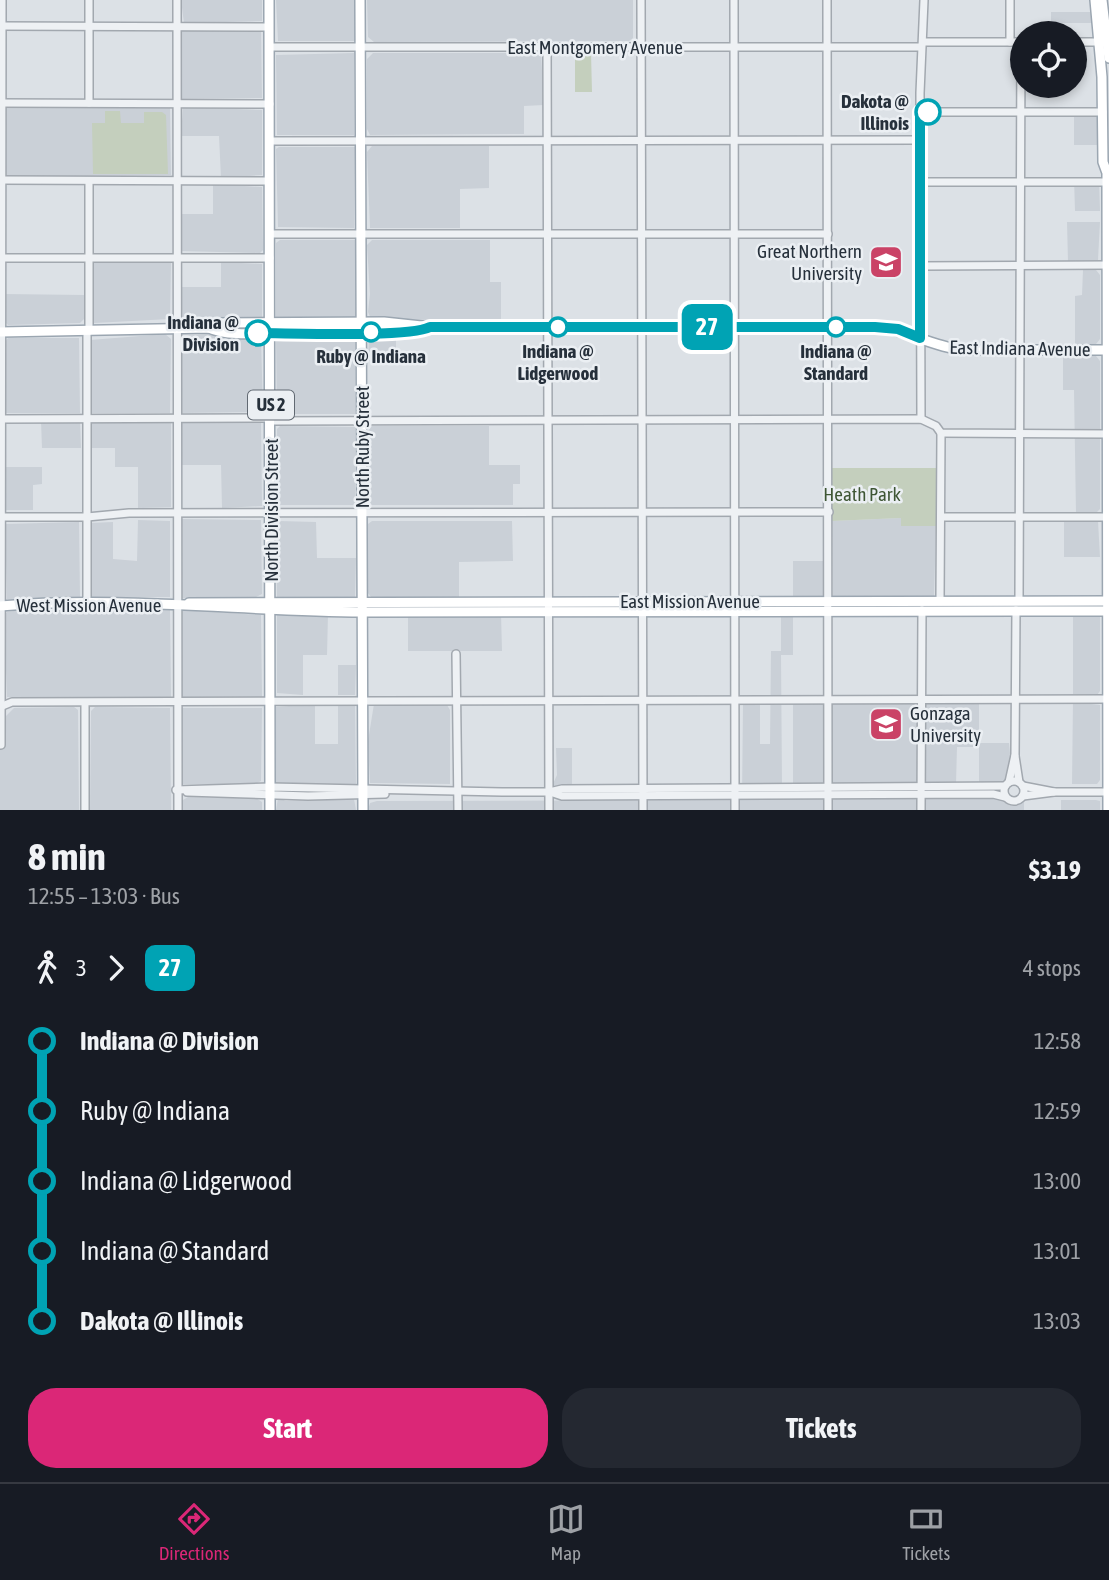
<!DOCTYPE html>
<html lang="en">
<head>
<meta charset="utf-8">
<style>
	:root { --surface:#171b24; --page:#242831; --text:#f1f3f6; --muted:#9ea1a6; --line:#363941; --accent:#db2777 }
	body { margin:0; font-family:"Asap Condensed",sans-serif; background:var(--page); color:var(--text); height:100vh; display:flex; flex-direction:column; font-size:26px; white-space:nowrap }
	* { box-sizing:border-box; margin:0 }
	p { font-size:23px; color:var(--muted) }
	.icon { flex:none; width:38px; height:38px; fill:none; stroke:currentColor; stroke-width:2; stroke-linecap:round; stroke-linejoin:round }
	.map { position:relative; height:810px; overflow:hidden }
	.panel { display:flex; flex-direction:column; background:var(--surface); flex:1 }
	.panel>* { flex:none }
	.badge { padding:0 14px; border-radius:10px; font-size:24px; line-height:46px }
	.controls { position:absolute; left:1010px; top:21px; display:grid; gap:14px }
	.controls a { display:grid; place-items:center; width:77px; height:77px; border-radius:50%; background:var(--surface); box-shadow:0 4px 10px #0003; font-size:35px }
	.map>.badge { position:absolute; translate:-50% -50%; box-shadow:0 0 0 4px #fff }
	.legs { display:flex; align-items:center; gap:10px; height:77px; padding:0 28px; font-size:23px }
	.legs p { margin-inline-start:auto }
	.overview { display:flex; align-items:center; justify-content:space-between; height:119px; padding:0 28px }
	h1 { font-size:38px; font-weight:700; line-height:52px }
	.action { display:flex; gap:14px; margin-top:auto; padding:14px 28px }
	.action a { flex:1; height:80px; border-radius:28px; background:var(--accent); color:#fff; font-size:28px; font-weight:700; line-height:80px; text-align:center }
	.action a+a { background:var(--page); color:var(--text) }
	ul { padding:0 28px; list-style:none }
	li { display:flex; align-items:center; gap:24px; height:70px; font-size:26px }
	li i { display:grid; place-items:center; width:10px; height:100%; margin:0 9px; background:currentColor }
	li i::after { content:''; width:18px; height:18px; margin:-9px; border:5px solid; border-radius:50%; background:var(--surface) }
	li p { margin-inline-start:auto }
	li:first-child i { background:linear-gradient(#0000 50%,currentColor 0) }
	li:last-child i { background:linear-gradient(currentColor 50%,#0000 0) }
	.tabs { display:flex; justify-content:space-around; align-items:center; height:98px; border-top:2px solid var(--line); background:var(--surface); font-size:19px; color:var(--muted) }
	.tabs a { display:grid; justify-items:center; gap:4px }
	.tabs .current { color:var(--accent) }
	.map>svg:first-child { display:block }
	.built { fill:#cad0d7; fill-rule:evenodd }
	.green { fill:#c4cfbd }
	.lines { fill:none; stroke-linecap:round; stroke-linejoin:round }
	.minor-casing { stroke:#a2a8af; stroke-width:10 }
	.major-casing { stroke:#9ba6b1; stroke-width:12 }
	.minor { stroke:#eef1f4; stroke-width:7 }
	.major { stroke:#fff; stroke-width:9 }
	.line-1-casing { stroke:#fff; stroke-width:16 }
	.line-1 { stroke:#00a3b4; stroke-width:10 }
	.stop-1-dot { fill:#fff; stroke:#00a3b4; stroke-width:3.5 }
	.labels { text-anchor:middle; stroke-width:5; stroke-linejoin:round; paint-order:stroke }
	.shield { fill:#ebeff3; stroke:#616972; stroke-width:2 }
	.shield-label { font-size:18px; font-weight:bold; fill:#26303b }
	.street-label { font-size:19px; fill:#26303b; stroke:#ebeff3 }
	.stop-label { font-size:19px; font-weight:bold; fill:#26303b; stroke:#ebeff3 }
	.poi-label { font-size:19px; fill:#26303b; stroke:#ebeff3; text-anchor:end }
	.park-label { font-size:19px; fill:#3e5634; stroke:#ebeff3 }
</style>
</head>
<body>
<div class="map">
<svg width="1109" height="810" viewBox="0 0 1109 810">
	<rect width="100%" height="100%" fill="#dce1e6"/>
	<g class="built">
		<polygon points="181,0 262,0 262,21 184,23"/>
		<polygon points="276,0 355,0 355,41 278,41"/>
		<polygon points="367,0 633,0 633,38 629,41 374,42 368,37"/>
		<rect x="1051" y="12" width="42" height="11"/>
		<polygon points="181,31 261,31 262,98 182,99"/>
		<polygon points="354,53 354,135 277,135 276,55"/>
		<polygon points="373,53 541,53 544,105 524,106 524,134 370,135 367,129 367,59"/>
		<polygon points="6,107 170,107 171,175 8,177 5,174"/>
		<polygon points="183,107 262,110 262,175 221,178 219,136 181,136"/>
		<polygon points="1095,115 1099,118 1100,145 1074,145 1074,116"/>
		<polygon points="372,146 489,146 489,188 460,189 460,228 370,228 367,152"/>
		<polygon points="279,147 355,147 354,228 278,227 276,149"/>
		<polygon points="1099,178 1100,211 1075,211 1074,179"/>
		<polygon points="213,184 262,187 263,250 260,253 181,251 181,214 213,214"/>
		<polygon points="1067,222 1100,222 1098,260 1068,261"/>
		<polygon points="280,240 355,240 356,319 276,319 276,243"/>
		<polygon points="372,240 490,240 490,282 501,282 501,321 371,319 368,312 370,294 367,245"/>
		<polygon points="96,262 171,263 170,319 94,323 93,264"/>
		<polygon points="221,262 262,264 262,317 183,320 180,287 221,287"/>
		<polygon points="1083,270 1096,270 1100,275 1100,339 1096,344 1075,344 1075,296 1082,295"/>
		<polygon points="4,294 84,295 84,319 80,323 8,325 4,321"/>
		<polygon points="165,334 171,339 170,413 92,413 90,340"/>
		<polygon points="211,334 261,338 263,412 180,413 182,336"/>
		<polygon points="396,334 396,360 368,361 369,337"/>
		<polygon points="355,336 355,414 277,414 276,337"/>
		<polygon points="8,338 79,338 80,413 6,413 5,342"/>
		<polygon points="1063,355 1096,356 1100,361 1100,509 1096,513 1076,513 1074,390 1063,390"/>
		<polygon points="41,421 80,421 81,448 42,448"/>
		<polygon points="91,421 171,422 171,507 138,508 138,467 115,467 115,448 90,448"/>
		<polygon points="187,421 261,422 262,506 222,508 221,465 180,465 180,423"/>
		<polygon points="280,426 355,427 355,505 278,505 277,429"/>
		<polygon points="372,426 489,426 489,465 520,465 520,484 513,484 513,505 371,505 368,501 368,430"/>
		<polygon points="4,467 42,467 42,484 33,485 33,510 5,510"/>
		<polygon points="901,518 902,526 936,526 934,597 833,597 832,521"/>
		<polygon points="182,519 261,520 262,594 256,597 181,598"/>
		<polygon points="138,520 170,521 170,597 90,597 90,523 113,522 113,559 137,561"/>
		<polygon points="279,521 316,522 317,558 356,558 355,598 277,597 276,523"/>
		<polygon points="372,521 512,521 513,561 459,562 459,599 372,598 367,592 368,524"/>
		<polygon points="1064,521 1098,521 1100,557 1064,557"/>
		<polygon points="79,522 80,597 7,599 5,524"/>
		<polygon points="793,561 824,561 823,597 793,598"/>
		<polygon points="20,610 170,610 171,697 7,697 4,616 7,612"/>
		<polygon points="184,610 261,615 262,697 181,698 181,612"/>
		<polygon points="1073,613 1100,616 1100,691 1097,695 1073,694"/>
		<polygon points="277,614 328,614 327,655 303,655 303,695 277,693"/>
		<polygon points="501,614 502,651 408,651 408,617"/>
		<path d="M 781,614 L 793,614 L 793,655 L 781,655 L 782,785 L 793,784 L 793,704 L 979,703 L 979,743 L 1009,743 L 1011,763 L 1008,780 L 1002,785 L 1002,799 L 1024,799 L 1024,810 L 368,810 L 370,803 L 377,801 L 742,800 L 743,704 L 760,704 L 760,744 L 770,744 L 771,651 L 781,651 ZM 957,747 L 979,747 L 979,783 L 956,784 Z"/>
		<polygon points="338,665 356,665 355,695 338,695"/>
		<polygon points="1073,702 1100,705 1100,780 1097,784 1072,784"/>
		<polygon points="315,704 315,744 338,744 338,704 355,705 356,785 276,783 276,707"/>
		<polygon points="374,704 447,705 450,710 450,784 370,783 368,741"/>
		<polygon points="95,707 170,708 171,810 90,810 91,711"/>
		<polygon points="14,708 74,707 78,710 79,810 0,810 0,733 6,732 6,716"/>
		<polygon points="181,708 262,708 261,781 255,784 180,784"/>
		<polygon points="556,748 572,748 572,785 552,786 557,775"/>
		<polygon points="188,797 256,798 262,802 262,810 182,810 183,800"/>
		<polygon points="278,798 286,801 354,799 356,810 276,810"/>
		<polygon points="1061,800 1096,800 1100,801 1100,810 1061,810"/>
	</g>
	<g class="green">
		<polygon points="575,53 591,53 592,92 575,92"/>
		<polygon points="105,111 120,111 121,123 144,123 144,112 162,112 166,115 168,174 93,174 92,123 105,123"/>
		<polygon points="831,468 936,468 936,526 901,526 901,518 832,521"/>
	</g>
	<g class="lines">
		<g class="minor-casing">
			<g id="minor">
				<polyline points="89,0 89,103"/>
				<polyline points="177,0 178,810"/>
				<polyline points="641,0 643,810"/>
				<polyline points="734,0 735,810"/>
				<polyline points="827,0 828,810"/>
				<polyline points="0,26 269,27"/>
				<polyline points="923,42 1022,42"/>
				<polyline points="1010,42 1010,0"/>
				<polyline points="1074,42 1102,42"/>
				<polyline points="269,47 921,47"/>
				<polyline points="547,47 549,810"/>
				<polyline points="0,103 270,104"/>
				<polyline points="920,112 1103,112"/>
				<polyline points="269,141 921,140"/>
				<polyline points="0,180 269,181"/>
				<polyline points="89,181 89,331"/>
				<polyline points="921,182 1109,182"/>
				<polyline points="270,234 828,234"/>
				<polyline points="0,258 270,258"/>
				<polyline points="921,266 1109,265"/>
				<polyline points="1,419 271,418"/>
				<polyline points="921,419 920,93 924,0"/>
				<polyline points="271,421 921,419 936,426 941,433 1109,434"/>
				<polyline points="0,517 87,517 129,513 829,512"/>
				<polyline points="941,517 1109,517"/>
				<polyline points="940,601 941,433"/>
				<polyline points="1019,601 1021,42"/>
				<polyline points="87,604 87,331"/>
				<polyline points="456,654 458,810"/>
				<polyline points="0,707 12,702 1109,699"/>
				<polyline points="1,745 2,0"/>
				<polyline points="1015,756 1019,782"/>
				<circle cx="1014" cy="791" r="10"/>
				<polyline points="1009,782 1015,755 1016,610"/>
				<polyline points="1023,786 1054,792 1109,792"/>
				<polyline points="176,790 270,787 502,792 549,792 562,789 1005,786"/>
				<polyline points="187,792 308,796 385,794"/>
				<polyline points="550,792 562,796 993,794 1005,797"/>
				<polyline points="1023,796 1054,792"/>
				<polyline points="85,810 85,703"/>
				<polyline points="921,810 922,610"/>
			</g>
		</g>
		<g class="major-casing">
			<g id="major">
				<polyline points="269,0 270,810"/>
				<polyline points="360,0 363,810"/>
				<polyline points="1095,0 1102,77 1103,162 1107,173 1108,810"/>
				<polyline points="1102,0 1109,58"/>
				<path d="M 209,328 L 217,323 L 384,322 L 431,327 L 875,326 C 906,330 931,346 962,350 L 1108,350"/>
				<path d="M 0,332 L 209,328 C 230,337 260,333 283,333 C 330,333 377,332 423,330 L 431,327"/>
				<polyline points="189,603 1109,601"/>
				<path d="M 0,606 C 120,596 242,611 362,612 L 1109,611"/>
			</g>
		</g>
		<use href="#minor" class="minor"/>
		<use href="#major" class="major"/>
	</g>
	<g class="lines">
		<g class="line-1-casing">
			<path id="line-1" d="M 258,333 C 291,333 408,338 430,327 L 875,327 L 898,329 L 920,338 L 920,112 L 928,112"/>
		</g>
		<use href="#line-1" class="line-1"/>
	</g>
	<defs>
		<g id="university-square" transform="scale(1.75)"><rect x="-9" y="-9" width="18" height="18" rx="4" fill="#ca4266" stroke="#ebeff3"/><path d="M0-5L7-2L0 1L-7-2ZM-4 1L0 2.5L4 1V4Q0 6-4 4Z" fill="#fff"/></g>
	</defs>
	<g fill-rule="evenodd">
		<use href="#university-square" x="886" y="262"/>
		<use href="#university-square" x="886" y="724"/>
	</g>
	<g class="stop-1-dot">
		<circle cx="928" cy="112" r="12"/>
		<circle cx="558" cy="327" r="9"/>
		<circle cx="836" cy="327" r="9"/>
		<circle cx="371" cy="332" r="9"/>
		<circle cx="258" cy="333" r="12"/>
	</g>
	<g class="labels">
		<rect class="shield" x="248" y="390.5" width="46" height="29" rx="5"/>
		<g class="shield-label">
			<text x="271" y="411">US 2</text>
		</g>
		<g class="street-label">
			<text x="595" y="54">East Montgomery Avenue</text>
			<text transform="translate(1020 348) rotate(1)" y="7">East Indiana Avenue</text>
			<text transform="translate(362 447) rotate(-90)" y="7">North Ruby Street</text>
			<text transform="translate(271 510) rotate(-90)" y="7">North Division Street</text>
			<text x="690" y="608">East Mission Avenue</text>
			<text x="89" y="612">West Mission Avenue</text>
		</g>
		<g class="stop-label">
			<text x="909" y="108" text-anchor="end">Dakota @<tspan x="909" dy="22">Illinois</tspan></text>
			<text x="239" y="329" text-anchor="end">Indiana @<tspan x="239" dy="22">Division</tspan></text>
			<text x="558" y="358">Indiana @<tspan x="558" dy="22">Lidgerwood</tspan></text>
			<text x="836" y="358">Indiana @<tspan x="836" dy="22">Standard</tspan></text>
			<text x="371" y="363">Ruby @ Indiana</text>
		</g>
		<g class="poi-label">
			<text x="862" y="258">Great Northern<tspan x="862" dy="22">University</tspan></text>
			<text x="910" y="720" text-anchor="start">Gonzaga<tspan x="910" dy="22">University</tspan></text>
		</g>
		<g class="park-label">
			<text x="862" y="501">Heath Park</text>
		</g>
	</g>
</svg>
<div class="controls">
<a><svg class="icon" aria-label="locate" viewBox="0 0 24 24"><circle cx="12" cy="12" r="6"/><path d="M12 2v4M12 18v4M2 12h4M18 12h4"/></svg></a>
</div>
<b class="badge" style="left:707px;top:327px;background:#00a3b4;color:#fff">27</b>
</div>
<section class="panel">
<div class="overview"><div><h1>8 min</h1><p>12:55 – 13:03 · Bus</p></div><b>$3.19</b></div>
<div class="legs"><svg class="icon" aria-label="walk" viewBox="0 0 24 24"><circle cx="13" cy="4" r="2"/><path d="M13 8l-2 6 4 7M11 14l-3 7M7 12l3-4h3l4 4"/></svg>3<svg class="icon" aria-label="forward" viewBox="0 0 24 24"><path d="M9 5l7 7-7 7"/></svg><b class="badge" style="background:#00a3b4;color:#fff">27</b><p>4 stops</p></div>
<ul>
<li><i style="color:#00a3b4"></i><b>Indiana @ Division</b><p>12:58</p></li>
<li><i style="color:#00a3b4"></i><span>Ruby @ Indiana</span><p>12:59</p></li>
<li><i style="color:#00a3b4"></i><span>Indiana @ Lidgerwood</span><p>13:00</p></li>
<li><i style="color:#00a3b4"></i><span>Indiana @ Standard</span><p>13:01</p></li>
<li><i style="color:#00a3b4"></i><b>Dakota @ Illinois</b><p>13:03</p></li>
</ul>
<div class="action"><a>Start</a><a>Tickets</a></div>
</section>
<nav class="tabs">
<a class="current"><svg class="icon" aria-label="directions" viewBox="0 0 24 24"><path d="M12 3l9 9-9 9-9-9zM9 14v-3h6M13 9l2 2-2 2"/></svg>Directions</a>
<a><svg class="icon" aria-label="map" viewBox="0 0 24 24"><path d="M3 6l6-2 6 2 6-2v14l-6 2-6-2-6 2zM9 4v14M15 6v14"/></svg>Map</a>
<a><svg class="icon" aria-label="tickets" viewBox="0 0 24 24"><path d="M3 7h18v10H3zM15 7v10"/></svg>Tickets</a>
</nav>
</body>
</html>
